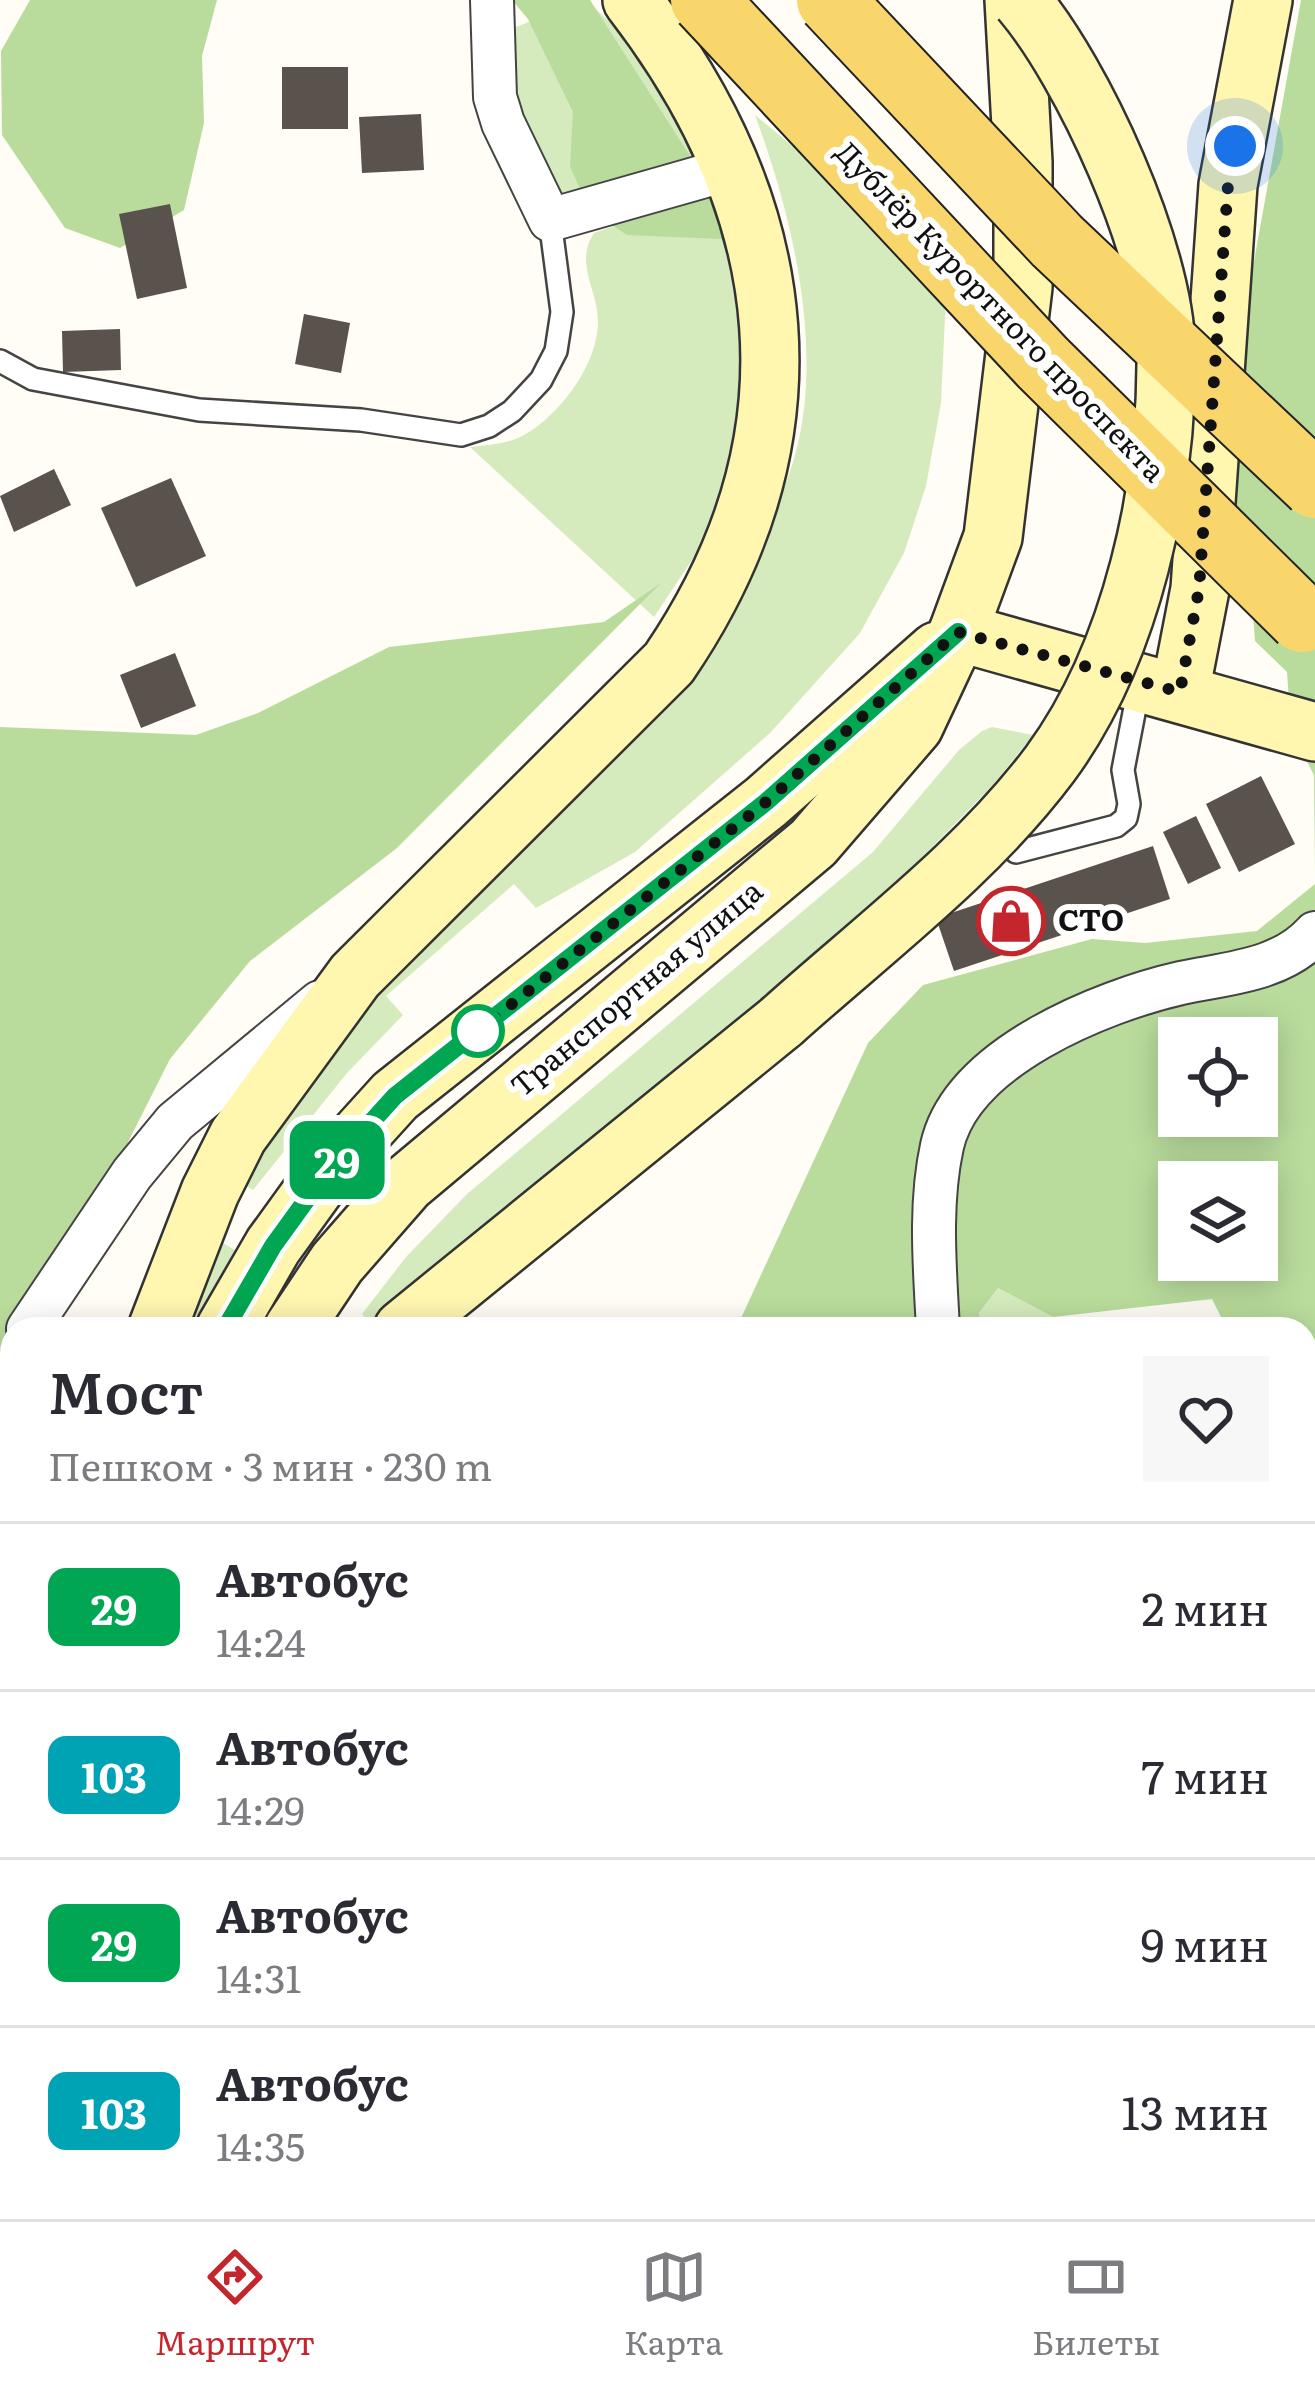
<!DOCTYPE html>
<html lang="ru">
<head>
<meta charset="utf-8">
<style>
	:root { --surface:#fff; --page:#f7f7f7; --text:#2b2b33; --muted:#7c7c81; --line:#e1e1e2; --accent:#c4262e }
	body { margin:0; font-family:Literata,serif; background:var(--page); color:var(--text); height:100vh; display:flex; flex-direction:column; font-size:45px; white-space:nowrap }
	* { box-sizing:border-box; margin:0 }
	p { font-size:39px; color:var(--muted) }
	.icon { flex:none; width:66px; height:66px; fill:none; stroke:currentColor; stroke-width:2; stroke-linecap:round; stroke-linejoin:round }
	.map { position:relative; flex:1; overflow:hidden }
	.side { position:absolute; left:0px; top:1317px; width:1317px; height:903px; display:flex; flex-direction:column; background:var(--surface); border-radius:36px 36px 0 0; box-shadow:0 6px 30px #0003 }
	.side>* { flex:none }
	.badge { padding:0 24px; border-radius:18px; font-size:42px; line-height:78px }
	.controls { position:absolute; left:1158px; top:1017px; display:grid; gap:24px }
	.controls a { display:grid; place-items:center; width:120px; height:120px; border-radius:0px; background:var(--surface); box-shadow:0 6px 30px #0003; font-size:60px }
	.you { position:absolute; width:60px; height:60px; margin:-30px; border:9px solid #fff; border-radius:50%; background:#1a73e8; box-shadow:0 0 0 18px #1a73e833 }
	.map>.badge { position:absolute; translate:-50% -50%; box-shadow:0 0 0 6px #fff }
	.round { display:grid; place-items:center; flex:none; width:126px; height:126px; border-radius:0px; background:var(--page) }
	.headline { display:flex; align-items:center; justify-content:space-between; height:204px; padding:0 48px }
	h1 { font-size:57px; font-weight:600; line-height:90px }
	ul { padding:0; list-style:none }
	li { display:flex; align-items:center; gap:36px; height:168px; padding:0 48px; border-top:3px solid var(--line) }
	li div { flex:1 }
	li b { display:block; font-size:45px }
	li em { font-style:normal }
	li .badge { min-width:132px; font-weight:700; text-align:center }
	.tabs { display:flex; justify-content:space-around; align-items:center; height:168px; border-top:3px solid var(--line); background:var(--surface); font-size:33px; color:var(--muted) }
	.tabs a { display:grid; justify-items:center; gap:6px }
	.tabs .current { color:var(--accent) }
	.map>svg:first-child { display:block }
	.green { fill:#d5ebbd }
	.forest { fill:#b9dc9c; fill-rule:evenodd }
	.building { fill:#5a524d }
	.lines { fill:none; stroke-linecap:round; stroke-linejoin:round }
	.lane-casing { stroke:#444; stroke-width:26 }
	.street-casing { stroke:#444; stroke-width:46 }
	.secondary-casing { stroke:#333; stroke-width:62 }
	.lane { stroke:#fff; stroke-width:21 }
	.street { stroke:#fff; stroke-width:42 }
	.secondary { stroke:#fff6b0; stroke-width:57 }
	.secondary-bridge-casing { stroke:#333; stroke-width:62; stroke-linecap:butt }
	.primary-bridge-casing { stroke:#222; stroke-width:70; stroke-linecap:butt }
	.secondary-bridge { stroke:#fff6b0; stroke-width:57 }
	.primary-bridge { stroke:#f9d66b; stroke-width:66 }
	.line-casing { stroke:#fff; stroke-width:27 }
	.line { stroke:#00a651; stroke-width:18 }
	.walk { stroke:#111; stroke-width:12; stroke-dasharray:0 21.6 }
	.stop-dot { fill:#fff; stroke:#00a651; stroke-width:6 }
	.labels { text-anchor:middle; stroke-width:12; stroke-linejoin:round; paint-order:stroke }
	.street-label { font-size:30px; fill:#111; stroke:#fff }
	.poi-label { font-size:30px; font-weight:bold; fill:#111; stroke:#fff; text-anchor:start }
</style>
</head>
<body>
<div class="map">
<svg width="1315" height="2219" viewBox="0 0 1315 2219">
	<rect width="100%" height="100%" fill="#fffdf5"/>
	<g class="green">
		<path d="M 584,0 C 636,37 667,103 699,157 L 579,208 L 551,191 L 509,83 L 511,29 Z"/>
		<path d="M 755,115 L 801,153 L 946,295 L 941,403 L 926,486 L 904,553 L 860,633 L 770,733 L 635,852 L 536,908 L 514,884 L 386,996 L 403,1015 L 347,1073 L 253,1190 L 227,1174 L 775,506 C 836,392 797,229 755,115 Z"/>
		<path d="M 699,197 L 745,258 L 741,440 L 704,542 L 654,617 L 470,447 C 488,445 508,444 524,435 C 560,415 598,364 598,322 C 598,289 574,264 594,233 Z"/>
		<polygon points="992,727 1033,735 993,785 889,891 793,977 376,1329 362,1314 406,1257 467,1194 873,852 959,750 982,731"/>
		<polygon points="215,1238 243,1255 202,1329 180,1329"/>
		<polygon points="998,1288 1053,1317 1037,1329 981,1329 979,1313"/>
	</g>
	<g class="forest">
		<polygon points="30,0 217,0 202,56 204,123 184,210 120,248 65,228 2,135 1,51"/>
		<polygon points="512,0 590,0 744,240 627,235 589,210 570,166 573,112 528,19"/>
		<polygon points="1301,0 1315,0 1315,873 1314,775 1291,731 1287,672 1255,641 1252,600 1224,465 1232,293 1251,278"/>
		<polygon points="661,583 397,848 250,961 170,1059 73,1251 59,1329 12,1329 12,1429 0,1439 0,727 196,735 258,713 389,647 604,622"/>
		<path d="M 1315,884 L 1315,1402 L 1305,1397 L 1305,1329 L 1227,1329 L 1212,1299 L 1053,1317 L 998,1288 L 979,1313 L 981,1329 L 736,1329 L 868,1043 L 923,985 L 1092,939 L 1145,943 L 1257,931 ZM 1179,1038 L 1257,1038 L 1257,1116 L 1179,1116 ZM 1179,1182 L 1257,1182 L 1257,1260 L 1179,1260 Z"/>
		<polygon points="12,2087 12,2208 254,2208 309,2213 315,2208 444,2208 438,2219 0,2219 0,2092"/>
		<polygon points="947,2208 1298,2208 1298,2219 944,2219"/>
	</g>
	<g class="building">
		<rect x="282" y="67" width="66" height="62"/>
		<polygon points="421,114 424,170 362,173 359,117"/>
		<polygon points="170,204 187,288 137,299 119,214"/>
		<polygon points="304,314 350,323 341,373 295,364"/>
		<polygon points="120,329 121,370 63,372 62,331"/>
		<polygon points="54,469 71,505 14,532 0,496"/>
		<polygon points="171,478 206,556 136,587 101,508"/>
		<polygon points="175,653 196,706 141,728 120,675"/>
		<polygon points="1261,776 1295,844 1239,872 1206,804"/>
		<polygon points="1196,816 1221,868 1188,884 1163,832"/>
		<polygon points="1153,846 1170,899 954,971 936,918"/>
		<polygon points="1305,1457 1315,1466 1315,1549 1307,1557"/>
		<polygon points="0,1497 12,1507 12,1519 0,1534"/>
		<polygon points="848,2208 897,2208 896,2219 847,2219"/>
	</g>
	<g class="lines">
		<g class="lane-casing">
			<g id="lane">
				<polyline points="0,361 33,379 199,410 361,420 461,435 489,426 512,411 541,380 556,351 562,312 550,220"/>
				<polyline points="1016,852 1116,826 1126,818 1129,804 1123,770 1139,687"/>
				<polyline points="1305,1601 1315,1597"/>
			</g>
		</g>
		<g class="street-casing">
			<g id="street">
				<polyline points="492,0 495,97 503,123 550,220 733,168"/>
				<polyline points="28,1329 132,1174 175,1122 320,1002"/>
				<path d="M 938,1329 C 935,1270 929,1205 942,1146 C 962,1057 1102,1001 1181,983 C 1227,973 1281,971 1315,933"/>
				<polyline points="916,2219 919,2208"/>
			</g>
		</g>
		<g class="secondary-casing">
			<g id="secondary">
				<polyline points="958,632 1315,732"/>
				<polyline points="1180,692 1200,589 1228,185 1263,0"/>
				<path d="M 157,1329 L 210,1192 L 238,1136 L 355,976 L 669,663 C 822,438 794,210 632,0"/>
				<polyline points="225,1329 273,1246 328,1170 395,1096 766,802 937,651"/>
				<polyline points="293,1329 337,1263 406,1184 813,843 914,726 958,632 993,537 1023,287 1023,162 1014,0"/>
				<polyline points="403,1329 781,1022"/>
				<polyline points="0,1748 12,1726"/>
				<polyline points="0,1851 12,1830"/>
			</g>
		</g>
		<use href="#lane" class="lane"/>
		<use href="#street" class="street"/>
		<use href="#secondary" class="secondary"/>
		<g class="secondary-bridge-casing">
			<path id="secondary-bridge" d="M 781,1022 C 872,940 976,863 1050,764 C 1132,653 1168,486 1166,349 C 1164,251 1084,74 1021,0"/>
		</g>
		<g class="primary-bridge-casing">
			<g id="primary-bridge">
				<polyline points="704,0 1043,363 1302,619"/>
				<polyline points="830,0 1057,241 1315,485"/>
			</g>
		</g>
		<use href="#secondary-bridge" class="secondary-bridge"/>
		<use href="#primary-bridge" class="primary-bridge"/>
	</g>
	<g class="lines">
		<g class="line-casing">
			<polyline id="line" points="225,1329 273,1246 328,1170 395,1096 766,802 958,632"/>
		</g>
		<use href="#line" class="line"/>
		<polyline class="walk" points="478,1031 766,802 958,632 1180,692 1199,589 1228,185 1235,146"/>
	</g>
	<defs>
		<g id="shop-ring" transform="scale(3.45)"><circle r="9.5" fill="#fff" stroke="#c4262e" stroke-width="1.5"/><path d="M-5-2.5h2.3a2.7 3.5 0 0 1 5.4 0H5L5.5 6h-11ZM-1.5-2.5h3a1.5 2.3 0 0 0-3 0Z" fill="#c4262e"/></g>
	</defs>
	<g fill-rule="evenodd">
		<use href="#shop-ring" x="1011" y="921"/>
	</g>
	<circle class="stop-dot" cx="478" cy="1031" r="24"/>
	<g class="labels">
		<g class="street-label">
			<text transform="translate(1000 312) rotate(46)" y="10">Дублёр Курортного проспекта</text>
			<text transform="translate(637 989) rotate(-40)" y="10">Транспортная улица</text>
		</g>
		<g class="poi-label">
			<text x="1058" y="931">СТО</text>
		</g>
	</g>
</svg>
<div class="controls">
<a><svg class="icon" aria-label="locate" viewBox="0 0 24 24"><circle cx="12" cy="12" r="6"/><path d="M12 2v4M12 18v4M2 12h4M18 12h4"/></svg></a>
<a><svg class="icon" aria-label="layers" viewBox="0 0 24 24"><path d="M12 4l9 5-9 5-9-5zM3 14l9 5 9-5"/></svg></a>
</div>
<div class="you" style="left:1235px;top:146px"></div>
<b class="badge" style="left:337px;top:1160px;background:#00a651;color:#fff">29</b>
<section class="side">
<div class="headline"><div><h1>Мост</h1><p>Пешком · 3 мин · 230 m</p></div><a class="round"><svg class="icon" aria-label="heart" viewBox="0 0 24 24"><path d="M12 20l-8-8c-3-5 5-10 8-4 3-6 11-1 8 4z"/></svg></a></div>
<ul>
<li><span class="badge" style="background:#00a651;color:#fff">29</span><div><b>Автобус</b><p>14:24</p></div><em>2 мин</em></li>
<li><span class="badge" style="background:#00a3b4;color:#fff">103</span><div><b>Автобус</b><p>14:29</p></div><em>7 мин</em></li>
<li><span class="badge" style="background:#00a651;color:#fff">29</span><div><b>Автобус</b><p>14:31</p></div><em>9 мин</em></li>
<li><span class="badge" style="background:#00a3b4;color:#fff">103</span><div><b>Автобус</b><p>14:35</p></div><em>13 мин</em></li>
</ul>
</section>
</div>
<nav class="tabs">
<a class="current"><svg class="icon" aria-label="directions" viewBox="0 0 24 24"><path d="M12 3l9 9-9 9-9-9zM9 14v-3h6M13 9l2 2-2 2"/></svg>Маршрут</a>
<a><svg class="icon" aria-label="map" viewBox="0 0 24 24"><path d="M3 6l6-2 6 2 6-2v14l-6 2-6-2-6 2zM9 4v14M15 6v14"/></svg>Карта</a>
<a><svg class="icon" aria-label="tickets" viewBox="0 0 24 24"><path d="M3 7h18v10H3zM15 7v10"/></svg>Билеты</a>
</nav>
</body>
</html>
